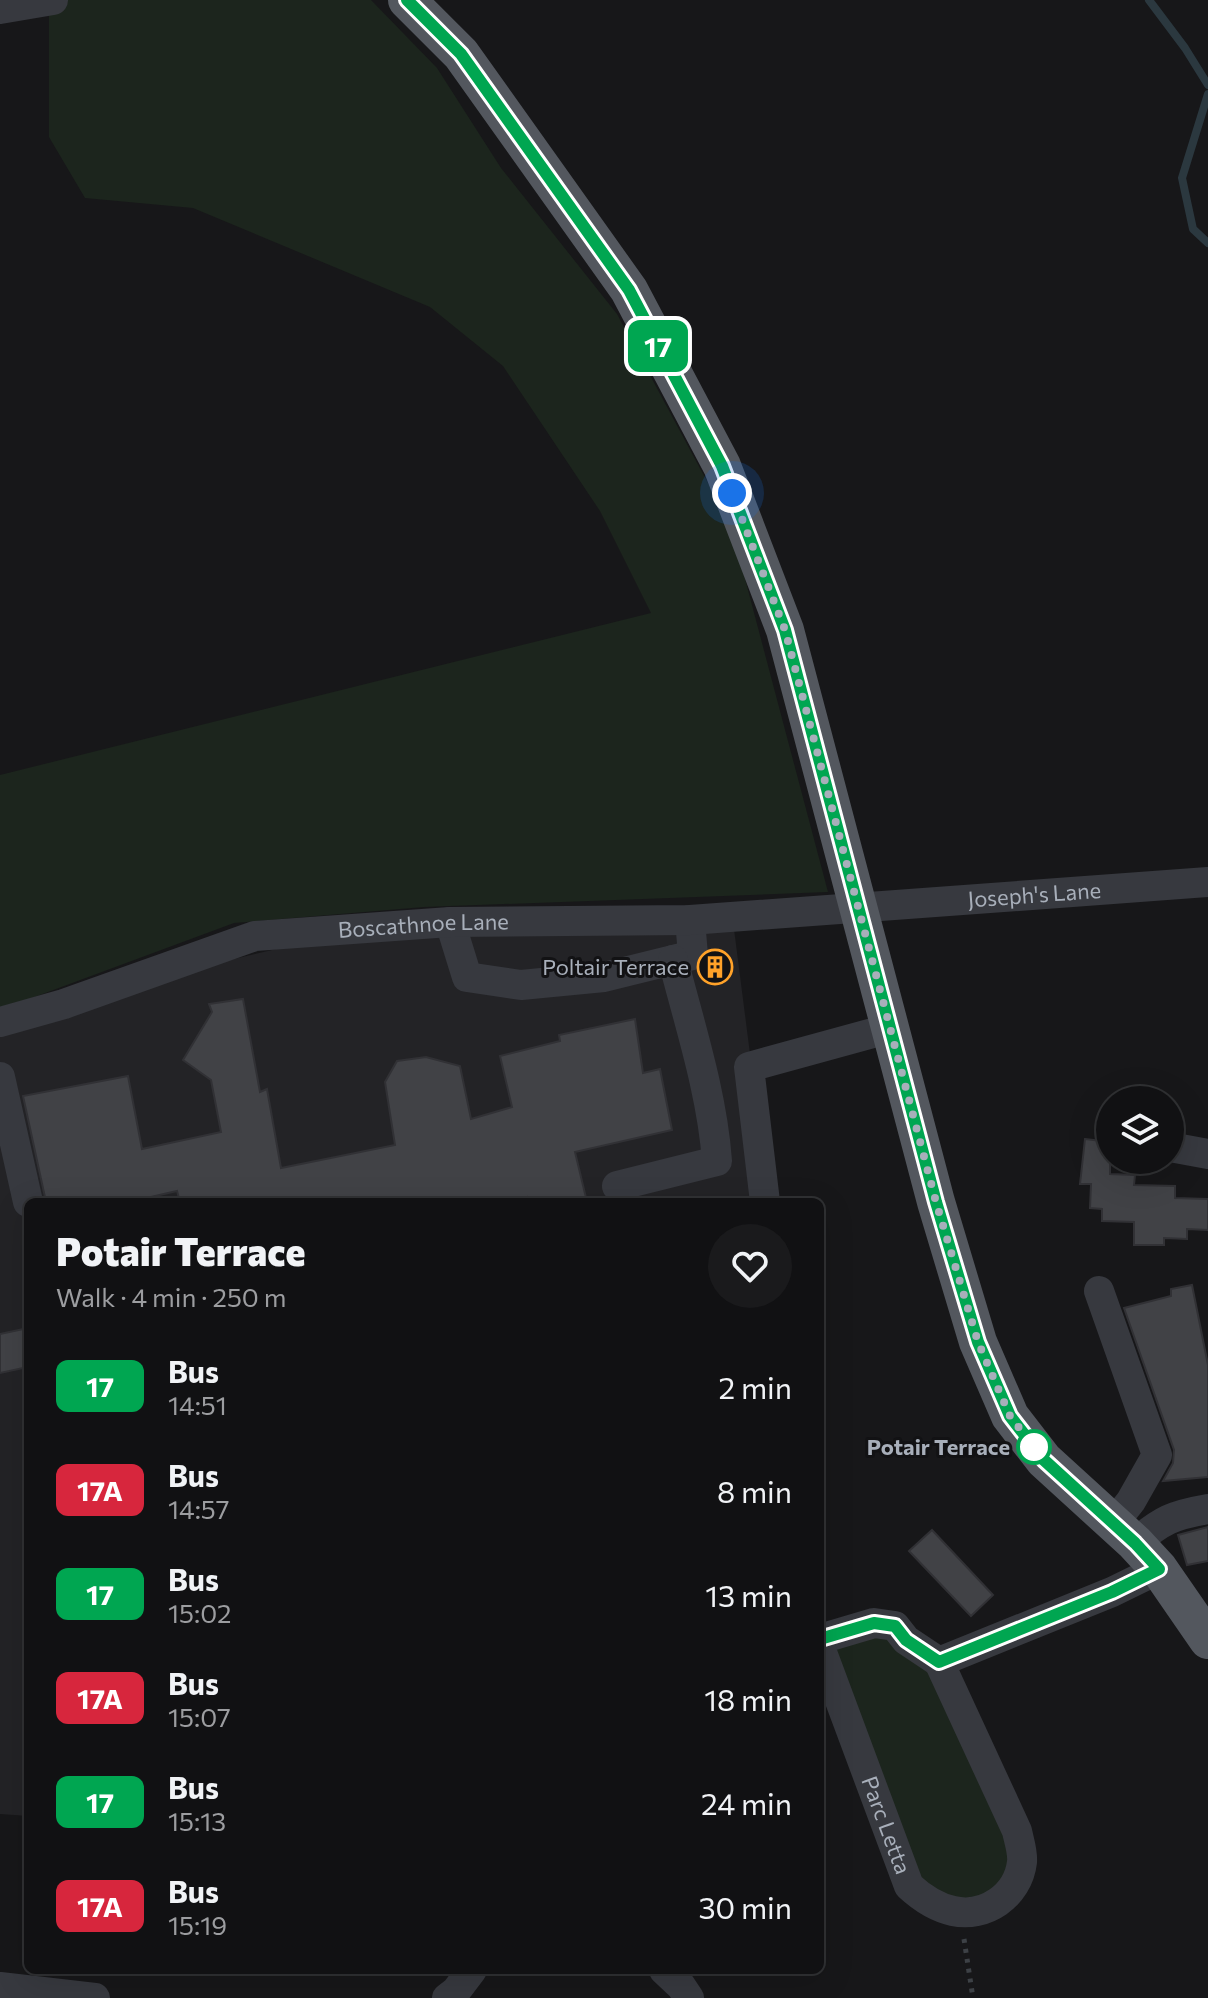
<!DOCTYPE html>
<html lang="en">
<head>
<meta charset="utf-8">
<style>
	:root { --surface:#111113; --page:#1a1a1c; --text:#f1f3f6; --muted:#9c9da0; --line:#303133 }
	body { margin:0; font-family:Commissioner,sans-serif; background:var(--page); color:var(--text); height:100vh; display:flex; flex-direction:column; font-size:30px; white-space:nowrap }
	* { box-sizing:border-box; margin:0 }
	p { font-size:26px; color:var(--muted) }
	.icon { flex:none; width:44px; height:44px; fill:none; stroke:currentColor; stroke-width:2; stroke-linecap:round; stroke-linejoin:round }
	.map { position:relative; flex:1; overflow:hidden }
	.panel { position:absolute; left:24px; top:1198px; width:800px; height:776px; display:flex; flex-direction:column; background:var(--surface); border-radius:12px; box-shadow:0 8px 32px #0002,0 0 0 2px var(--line) }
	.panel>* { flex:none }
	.badge { padding:0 16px; border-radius:12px; font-size:28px; line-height:52px }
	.tools { position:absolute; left:1096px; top:1086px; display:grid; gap:16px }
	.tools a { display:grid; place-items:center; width:88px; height:88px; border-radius:50%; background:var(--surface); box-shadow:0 8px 32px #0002,0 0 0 2px var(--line); font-size:40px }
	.you { position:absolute; width:40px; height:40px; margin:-20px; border:6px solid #fff; border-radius:50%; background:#1a73e8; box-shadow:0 0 0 12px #1a73e833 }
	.map>.badge { position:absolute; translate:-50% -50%; box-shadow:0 0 0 4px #fff }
	.round { display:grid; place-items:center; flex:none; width:84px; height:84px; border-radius:42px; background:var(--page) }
	.summary { display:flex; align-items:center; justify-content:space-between; height:136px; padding:0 32px }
	h1 { font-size:38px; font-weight:800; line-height:60px }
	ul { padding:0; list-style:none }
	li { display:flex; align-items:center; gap:24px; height:104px; padding:0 32px }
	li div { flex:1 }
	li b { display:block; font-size:30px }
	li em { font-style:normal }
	li .badge { min-width:88px; font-weight:700; text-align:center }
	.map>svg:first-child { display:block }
	.built { fill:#232326 }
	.green { fill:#1c251d }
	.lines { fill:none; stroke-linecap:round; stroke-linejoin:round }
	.stream { stroke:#2b383f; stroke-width:8 }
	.building { fill:#414246; stroke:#313135; stroke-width:2 }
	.path { stroke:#3d4146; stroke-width:5; stroke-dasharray:4 6; stroke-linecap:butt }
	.minor { stroke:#37393f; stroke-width:30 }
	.major { stroke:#53575e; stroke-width:38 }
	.line-casing { stroke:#fff; stroke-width:18 }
	.line { stroke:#00a651; stroke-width:12 }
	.walk { stroke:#a8afba; stroke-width:8; stroke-dasharray:0 14.4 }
	.stop-dot { fill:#fff; stroke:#00a651; stroke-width:4 }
	.labels { text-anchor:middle; stroke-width:6; stroke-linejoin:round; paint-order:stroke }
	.street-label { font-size:22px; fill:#a8afba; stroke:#121214 }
	.poi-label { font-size:22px; fill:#a8afba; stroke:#121214; text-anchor:end }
	.stop-label { font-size:22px; font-weight:bold; fill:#a8afba; stroke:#121214; text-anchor:end }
</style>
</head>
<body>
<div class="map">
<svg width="1208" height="1998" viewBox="0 0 1208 1998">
	<rect width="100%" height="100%" fill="#171719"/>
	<polygon class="built" points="734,929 769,1202 28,1202 28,1816 0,1814 0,1024 158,977 348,932"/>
	<g class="green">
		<polygon points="49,0 371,0 437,68 501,168 617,314 731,526 828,892 424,907 234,923 29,999 0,1007 0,775 651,613 600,511 503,366 430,307 193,208 85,198 49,137"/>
		<polygon points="874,1623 919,1650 1017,1831 999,1902 922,1898 820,1639"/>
	</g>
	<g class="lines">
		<g class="stream">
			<polyline points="1149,0 1185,48 1208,85"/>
			<polyline points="1208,94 1182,178 1193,229 1208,243"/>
		</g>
	</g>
	<g class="building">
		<polygon points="243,999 260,1092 267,1089 281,1168 395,1145 385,1082 397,1061 426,1057 460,1066 471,1119 512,1107 500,1056 560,1041 559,1035 635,1019 643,1073 660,1069 672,1130 575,1152 587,1202 529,1202 527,1197 504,1202 396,1202 395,1198 375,1202 180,1202 177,1191 129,1202 46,1202 23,1096 128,1076 142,1149 221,1132 211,1080 183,1060 212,1012 209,1004"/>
		<polygon points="1085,1139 1110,1142 1110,1174 1135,1175 1134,1185 1175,1186 1175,1198 1208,1199 1208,1230 1187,1229 1187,1239 1164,1238 1164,1245 1134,1245 1134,1222 1102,1221 1102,1209 1090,1208 1091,1184 1080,1184"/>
		<polygon points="1192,1285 1208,1365 1208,1477 1163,1481 1173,1463 1174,1450 1124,1308 1171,1296 1171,1289"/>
		<polygon points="28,1328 28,1367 0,1373 0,1334"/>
		<polygon points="1208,1527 1208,1561 1187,1565 1178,1535"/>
		<polygon points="932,1530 993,1595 971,1616 909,1551"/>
	</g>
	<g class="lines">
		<polyline class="path" points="964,1939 973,1998"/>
		<g class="minor">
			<polyline points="0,9 53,0"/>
			<polyline points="450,922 467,977 521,985 604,977 693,955 690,920"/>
			<path id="s1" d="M 0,1022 L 64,1004 L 255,936 L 450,922 L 690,920 L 1208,882"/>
			<polyline points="0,1077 28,1202"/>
			<polyline points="1170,1147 1208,1154"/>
			<path d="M 617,1186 L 717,1161 C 712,1093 690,1026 673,960"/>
			<polyline points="765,1202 749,1067 891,1028"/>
			<polyline points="1099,1291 1157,1455 1131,1501 1113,1524"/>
			<path d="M 1135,1543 C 1162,1520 1173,1515 1208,1509"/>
			<polyline points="820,1639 874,1623 895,1626 906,1640 939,1662 1112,1592 1159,1569"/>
			<path id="s2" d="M 820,1647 L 909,1886 C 922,1898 935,1907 953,1911 C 985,1918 1018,1896 1022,1862 C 1023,1852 1019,1841 1017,1831 L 939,1662"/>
			<polyline points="664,1970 681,1986 689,1998"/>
			<polyline points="0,1987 95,1998"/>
			<polyline points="447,1998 456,1991 472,1970"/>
		</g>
		<polyline class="major" points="407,0 461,54 629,290 722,466 785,630 936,1202 978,1342 1010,1416 1044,1460 1135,1543 1159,1569 1208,1640"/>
	</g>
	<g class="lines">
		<g class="line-casing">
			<polyline id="line" points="407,0 461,54 629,290 722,466 785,630 936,1202 978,1342 1010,1416 1044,1460 1135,1543 1159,1569 1112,1592 939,1662 906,1640 895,1626 874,1623 820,1639"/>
		</g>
		<use href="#line" class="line"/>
		<polyline class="walk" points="732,493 785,630 936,1202 978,1342 1010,1416 1034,1447"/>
	</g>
	<defs>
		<g id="building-ring" transform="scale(1.8)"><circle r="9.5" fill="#121214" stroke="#ffa229" stroke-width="1.5"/><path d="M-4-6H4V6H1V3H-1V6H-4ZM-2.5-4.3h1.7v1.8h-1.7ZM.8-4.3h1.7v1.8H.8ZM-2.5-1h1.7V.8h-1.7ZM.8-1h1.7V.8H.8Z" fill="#ffa229"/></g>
	</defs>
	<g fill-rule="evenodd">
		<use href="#building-ring" x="715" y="967"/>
	</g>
	<circle class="stop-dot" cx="1034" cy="1447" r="16"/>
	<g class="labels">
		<g class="street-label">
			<text dy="8" stroke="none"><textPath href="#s1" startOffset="1050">Joseph's Lane</textPath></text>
			<text dy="8" stroke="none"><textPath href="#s1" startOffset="438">Boscathnoe Lane</textPath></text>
			<text dy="8" stroke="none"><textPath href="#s2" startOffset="190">Parc Letta</textPath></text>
		</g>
		<g class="poi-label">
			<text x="689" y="975">Poltair Terrace</text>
		</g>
		<g class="stop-label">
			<text x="1010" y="1455">Potair Terrace</text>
		</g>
	</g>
</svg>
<div class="tools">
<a><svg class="icon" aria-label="layers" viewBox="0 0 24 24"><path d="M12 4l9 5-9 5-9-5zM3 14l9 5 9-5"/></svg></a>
</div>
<div class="you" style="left:732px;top:493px"></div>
<b class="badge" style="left:658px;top:346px;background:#00a651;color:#fff">17</b>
<section class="panel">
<div class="summary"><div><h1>Potair Terrace</h1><p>Walk · 4 min · 250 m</p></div><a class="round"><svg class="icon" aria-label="heart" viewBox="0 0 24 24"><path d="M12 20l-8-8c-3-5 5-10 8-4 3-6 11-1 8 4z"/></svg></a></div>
<ul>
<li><span class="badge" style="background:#00a651;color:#fff">17</span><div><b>Bus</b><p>14:51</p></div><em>2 min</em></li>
<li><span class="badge" style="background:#d7263d;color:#fff">17A</span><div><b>Bus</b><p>14:57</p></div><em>8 min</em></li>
<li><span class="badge" style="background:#00a651;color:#fff">17</span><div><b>Bus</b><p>15:02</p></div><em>13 min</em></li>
<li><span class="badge" style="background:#d7263d;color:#fff">17A</span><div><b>Bus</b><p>15:07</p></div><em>18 min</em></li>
<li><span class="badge" style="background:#00a651;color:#fff">17</span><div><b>Bus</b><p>15:13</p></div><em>24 min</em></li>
<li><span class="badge" style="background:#d7263d;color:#fff">17A</span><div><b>Bus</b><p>15:19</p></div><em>30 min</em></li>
</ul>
</section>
</div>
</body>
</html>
